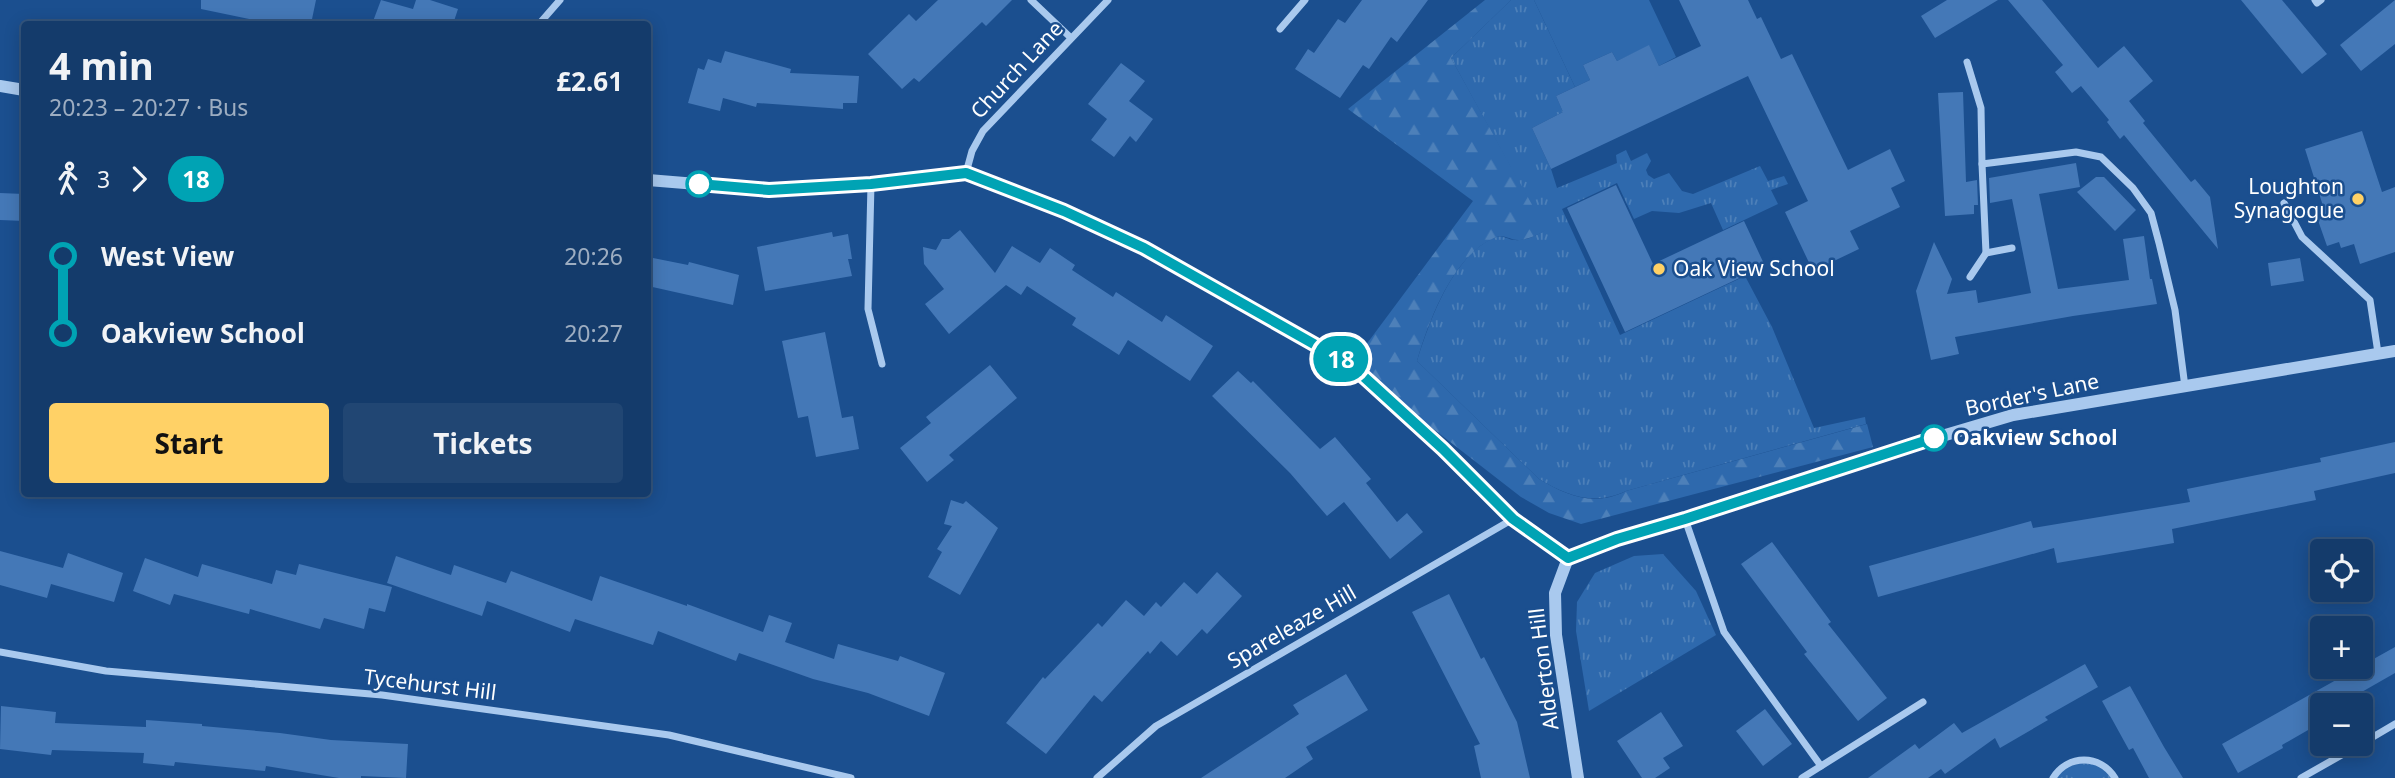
<!DOCTYPE html>
<html lang="en">
<head>
<meta charset="utf-8">
<style>
	:root { --surface:#143b6b; --page:#214673; --text:#f1f3f6; --muted:#9dadc1; --line:#33557e; --accent:#ffd166 }
	body { margin:0; font-family:"Noto Sans",sans-serif; background:var(--page); color:var(--text); height:100vh; display:flex; flex-direction:column; font-size:26px; white-space:nowrap }
	* { box-sizing:border-box; margin:0 }
	p { font-size:23px; color:var(--muted) }
	.icon { flex:none; width:38px; height:38px; fill:none; stroke:currentColor; stroke-width:2; stroke-linecap:round; stroke-linejoin:round }
	.map { position:relative; flex:1; overflow:hidden }
	.drawer { position:absolute; left:21px; top:21px; width:630px; height:476px; display:flex; flex-direction:column; background:var(--surface); border-radius:7px; box-shadow:0 4px 18px #0003,0 0 0 2px var(--line) }
	.drawer>* { flex:none }
	.badge { padding:0 14px; border-radius:23px; font-size:24px; line-height:46px }
	.fabs { position:absolute; left:2310px; top:539px; display:grid; gap:14px }
	.fabs a { display:grid; place-items:center; width:63px; height:63px; border-radius:7px; background:var(--surface); box-shadow:0 4px 18px #0003,0 0 0 2px var(--line); font-size:35px }
	.map>.badge { position:absolute; translate:-50% -50%; box-shadow:0 0 0 4px #fff }
	.legs { display:flex; align-items:center; gap:10px; height:77px; padding:0 28px; font-size:23px }
	.legs p { margin-inline-start:auto }
	.summary { display:flex; align-items:center; justify-content:space-between; height:119px; padding:0 28px }
	h1 { font-size:38px; font-weight:700; line-height:52px }
	.action { display:flex; gap:14px; margin-top:auto; padding:14px 28px }
	.action a { flex:1; height:80px; border-radius:7px; background:var(--accent); color:#111; font-size:28px; font-weight:700; line-height:80px; text-align:center }
	.action a+a { background:var(--page); color:var(--text) }
	ul { padding:0 28px; list-style:none }
	li { display:flex; align-items:center; gap:24px; height:77px; font-size:26px }
	li i { display:grid; place-items:center; width:10px; height:100%; margin:0 9px; background:currentColor }
	li i::after { content:''; width:18px; height:18px; margin:-9px; border:5px solid; border-radius:50%; background:var(--surface) }
	li p { margin-inline-start:auto }
	li:first-child i { background:linear-gradient(#0000 50%,currentColor 0) }
	li:last-child i { background:linear-gradient(currentColor 50%,#0000 0) }
	.map>svg:first-child { display:block }
	.grass { fill:url(#grass-tufts) }
	.forest { fill:url(#forest-firs) }
	.park { fill:#2e69ad }
	.building { fill:#4478b7 }
	.lines { fill:none; stroke-linecap:round; stroke-linejoin:round }
	.minor { stroke:#a9c9ee; stroke-width:7 }
	.tertiary { stroke:#a9c9ee; stroke-width:12 }
	.line-1-casing { stroke:#fff; stroke-width:16 }
	.line-1 { stroke:#00a3b4; stroke-width:10 }
	.stop-1-dot { fill:#fff; stroke:#00a3b4; stroke-width:3.5 }
	.poi-dot { fill:#ffd166; stroke:#1b4f8f; stroke-width:2.5 }
	.labels { text-anchor:middle; stroke-width:5; stroke-linejoin:round; paint-order:stroke }
	.street-label { font-size:21px; fill:#fff; stroke:#1b4f8f }
	.poi-label { font-size:21px; fill:#fff; stroke:#1b4f8f; text-anchor:end }
	.stop-label { font-size:21px; font-weight:bold; fill:#fff; stroke:#1b4f8f; text-anchor:start }
</style>
</head>
<body>
<div class="map">
<svg width="2395" height="778" viewBox="0 0 2395 778">
	<defs>
		<pattern id="grass-tufts" width="24" height="20" patternUnits="userSpaceOnUse" patternTransform="scale(1.75)"><rect width="24" height="20" fill="#2e69ad"/><path d="M3 7l-1-3M5 7V3M7 7l1-3M15 17l-1-3M17 17v-4M19 17l1-3" fill="none" stroke="#4d80b9"/></pattern>
		<pattern id="forest-firs" width="22" height="20" patternUnits="userSpaceOnUse" patternTransform="scale(1.75)"><rect width="22" height="20" fill="#2e69ad"/><path d="M5 1l3.5 6h-7zM16 11l3.5 6h-7z" fill="#4d80b9"/></pattern>
	</defs>
	<rect width="100%" height="100%" fill="#1b4f8f"/>
	<g class="grass">
		<path d="M 1511,0 L 1534,0 L 1575,87 L 1556,96 L 1563,112 L 1532,128 L 1551,169 L 1557,188 L 1617,163 L 1616,155 L 1626,150 L 1631,161 L 1647,153 L 1651,161 L 1646,170 L 1648,175 L 1654,179 L 1669,173 L 1682,191 L 1693,194 L 1760,166 L 1768,181 L 1784,176 L 1788,184 L 1771,190 L 1778,204 L 1723,230 L 1711,203 L 1679,213 L 1652,211 L 1634,219 L 1617,183 L 1562,209 L 1620,335 L 1745,276 L 1772,327 L 1814,428 L 1865,417 L 1866,424 L 1626,491 C 1595,506 1567,496 1539,479 L 1417,361 C 1429,322 1453,255 1494,238 C 1502,234 1506,239 1514,240 C 1526,241 1536,236 1545,230 L 1451,58 Z"/>
		<polygon points="1663,554 1696,591 1716,635 1589,711 1576,631 1577,602 1595,573 1634,556"/>
		<polygon points="2094,760 2115,778 2053,778 2067,763"/>
	</g>
	<path class="forest" d="M 1485,0 L 1511,0 L 1451,58 L 1546,230 C 1538,235 1529,239 1520,240 C 1510,241 1504,233 1494,238 C 1453,256 1429,320 1417,361 L 1539,479 C 1567,496 1595,507 1626,491 L 1867,424 L 1873,447 L 1581,524 L 1549,513 L 1521,497 L 1351,365 L 1473,201 L 1348,109 Z"/>
	<polygon class="park" points="1534,0 1649,0 1676,57 1659,66 1649,46 1617,61 1612,52 1583,65 1590,80 1575,87"/>
	<g class="building">
		<polygon points="201,0 316,0 311,24 253,24 254,20 201,9"/>
		<polygon points="381,0 413,9 416,0 430,0 458,9 453,24 372,24"/>
		<polygon points="938,0 1012,0 986,26 982,22 919,82 914,78 902,89 868,54 909,14 916,21"/>
		<polygon points="1362,0 1428,0 1397,42 1391,37 1369,69 1363,65 1340,98 1295,69 1308,49 1314,53 1338,19 1345,23"/>
		<polygon points="1679,0 1748,0 1757,19 1761,17 1781,59 1792,54 1848,170 1890,149 1905,181 1891,188 1900,207 1850,231 1859,249 1813,271 1785,212 1808,201 1748,76 1551,169 1532,128 1563,112 1556,96 1590,80 1583,65 1612,52 1617,61 1649,45 1659,66 1701,46"/>
		<polygon points="1947,0 1998,0 1935,38 1921,16"/>
		<polygon points="2008,0 2042,0 2098,68 2124,46 2153,81 2129,101 2145,121 2143,123 2191,182 2195,179 2210,197 2218,249 2124,135 2120,139 2107,122 2109,120 2081,86 2072,93 2055,72 2063,65"/>
		<polygon points="2241,0 2282,0 2327,54 2302,74"/>
		<polygon points="2395,0 2395,44 2361,71 2340,45"/>
		<polygon points="725,51 791,69 790,73 859,76 857,103 843,103 843,109 757,103 756,107 723,98 720,111 688,103 698,68 704,70 708,59 721,63"/>
		<polygon points="1121,63 1145,81 1129,101 1153,119 1136,142 1130,136 1114,157 1091,140 1107,119 1088,104"/>
		<polygon points="1963,92 1966,182 1977,180 1978,205 1974,205 1974,214 1945,216 1938,93"/>
		<polygon points="2362,131 2382,192 2395,187 2395,252 2360,264 2354,244 2341,248 2339,242 2327,246 2314,209 2323,206 2305,149"/>
		<polygon points="2076,163 2080,187 2039,194 2058,289 2129,280 2123,239 2144,236 2150,279 2152,279 2157,304 2073,316 1955,337 1959,354 1931,360 1916,291 1934,242 1952,279 1947,294 1976,290 1978,303 2031,293 2012,199 1990,203 1989,178"/>
		<polygon points="2096,177 2104,177 2136,210 2115,231 2077,192"/>
		<polygon points="1616,185 1653,264 1744,221 1765,266 1625,332 1567,208"/>
		<polygon points="0,193 24,194 24,221 0,220"/>
		<polygon points="960,230 995,273 1012,246 1040,263 1050,248 1075,265 1072,270 1113,297 1116,292 1162,322 1166,315 1213,346 1190,381 1128,340 1119,355 1072,325 1076,318 1027,286 1021,295 1006,285 949,334 925,304 944,289 924,264 923,247 936,250 942,239 949,239"/>
		<polygon points="832,232 833,237 848,234 852,259 848,259 852,276 765,291 757,247"/>
		<polygon points="648,257 688,265 689,262 739,275 733,305 648,286"/>
		<polygon points="2300,258 2304,281 2271,286 2268,263"/>
		<polygon points="825,332 842,418 853,416 859,449 816,457 808,416 798,418 782,341"/>
		<polygon points="990,365 1017,398 949,455 954,460 927,482 900,448 931,423 926,417"/>
		<polygon points="1238,371 1251,383 1253,381 1320,449 1335,437 1371,479 1366,483 1397,522 1407,513 1423,532 1390,559 1344,502 1327,516 1290,473 1212,396"/>
		<polygon points="2395,442 2395,473 2314,491 2316,500 2172,529 2174,543 2057,563 2054,548 1878,597 1869,566 2031,521 2033,528 2190,502 2187,489 2321,462 2320,458"/>
		<polygon points="951,500 963,504 966,501 998,528 960,595 928,577 942,552 937,549 952,526 944,524"/>
		<polygon points="1772,542 1831,622 1828,624 1887,698 1858,721 1804,654 1807,652 1741,564"/>
		<polygon points="0,551 63,568 68,553 123,573 114,602 51,584 47,598 0,585"/>
		<polygon points="396,556 451,575 454,565 506,583 511,571 592,601 600,576 687,606 687,604 763,632 769,615 792,623 785,642 834,659 838,644 898,661 900,656 945,673 929,716 868,693 813,679 739,653 736,661 658,631 653,645 575,619 570,632 487,601 482,616 387,583"/>
		<polygon points="145,558 198,577 202,564 272,584 276,570 296,575 299,564 392,587 385,612 369,608 364,629 324,618 320,629 250,609 249,614 174,594 170,605 133,591"/>
		<polygon points="1217,572 1242,596 1207,634 1202,629 1177,656 1161,641 1150,654 1148,651 1102,702 1094,695 1046,754 1006,723 1043,677 1045,679 1098,623 1102,627 1126,600 1144,616 1156,602 1161,607 1184,582 1197,594"/>
		<polygon points="1449,594 1481,659 1484,657 1517,722 1530,778 1481,778 1474,746 1480,744 1412,612"/>
		<polygon points="2395,647 2395,673 2339,705 2322,705 2322,722 2282,745 2283,748 2238,773 2222,744"/>
		<polygon points="2085,664 2098,687 2045,717 2048,720 2000,748 1995,738 1945,774 1941,769 1928,778 1868,778 1915,744 1919,749 1954,723 1962,733"/>
		<polygon points="1346,674 1368,710 1306,747 1313,759 1285,778 1201,778 1299,714 1293,705"/>
		<polygon points="2130,686 2164,747 2183,778 2149,778 2133,748 2129,750 2102,701"/>
		<polygon points="1,706 56,712 55,723 146,727 146,720 202,724 202,726 280,733 331,740 408,744 406,778 361,776 361,778 339,778 266,766 265,771 175,762 174,766 143,763 144,753 52,750 51,755 0,749"/>
		<polygon points="1765,709 1792,744 1763,766 1736,731"/>
		<polygon points="1661,712 1683,746 1663,758 1670,768 1655,778 1642,778 1617,741"/>
	</g>
	<g class="lines">
		<g class="minor">
			<polyline points="1031,0 1070,37"/>
			<polyline points="2315,0 2317,3 2321,0"/>
			<polyline points="539,24 560,0"/>
			<polyline points="1280,29 1305,0"/>
			<polyline points="1967,62 1981,108 1982,164 2076,152 2101,157 2133,188 2151,213 2159,243 2175,310 2185,387"/>
			<polyline points="1982,164 1986,253 2012,248"/>
			<polyline points="966,173 972,151 983,131 1108,0"/>
			<polyline points="871,184 868,309 882,364"/>
			<polyline points="2284,203 2302,237 2370,300 2378,353"/>
			<polyline points="1970,277 1986,253"/>
			<polyline points="1685,519 1724,632 1821,766"/>
			<polyline points="0,652 106,671 382,695 669,735 851,778"/>
			<polyline points="2361,744 2395,724"/>
			<polyline points="1097,778 1156,726 1513,519"/>
			<polyline points="1802,778 1923,702"/>
			<path d="M 2053,778 C 2068,754 2100,754 2115,778"/>
			<polyline points="2301,778 2361,744"/>
		</g>
		<g class="tertiary">
			<polyline points="0,86 24,90"/>
			<polyline points="648,180 769,190 871,184 966,173 1064,211 1144,248 1351,365 1443,449 1513,519 1568,558"/>
			<polyline points="1568,558 1617,539 1685,519 1888,452 2013,415 2395,351"/>
			<polyline points="1568,558 1555,593 1556,635 1578,778"/>
		</g>
	</g>
	<g class="lines">
		<g class="line-1-casing">
			<polyline id="line-1" points="699,184 769,190 871,184 966,173 1064,211 1144,248 1351,365 1443,449 1513,519 1568,558 1617,539 1685,519 1934,438"/>
		</g>
		<use href="#line-1" class="line-1"/>
	</g>
	<g class="stop-1-dot">
		<circle cx="699" cy="184" r="12"/>
		<circle cx="1934" cy="438" r="12"/>
	</g>
	<g class="poi-dot">
		<circle cx="2358" cy="199" r="7"/>
		<circle cx="1659" cy="269" r="7"/>
	</g>
	<g class="labels">
		<g class="street-label">
			<text transform="translate(1017 70) rotate(-47)" y="7">Church Lane</text>
			<text transform="translate(2032 395) rotate(-12)" y="7">Border's Lane</text>
			<text transform="translate(1292 627) rotate(-30)" y="7">Spareleaze Hill</text>
			<text transform="translate(1544 669) rotate(-97)" y="7">Alderton Hill</text>
			<text transform="translate(430 685) rotate(7)" y="7">Tycehurst Hill</text>
		</g>
		<g class="poi-label">
			<text x="2344" y="194">Loughton<tspan x="2344" dy="24">Synagogue</tspan></text>
			<text x="1673" y="276" text-anchor="start">Oak View School</text>
		</g>
		<g class="stop-label">
			<text x="1953" y="445">Oakview School</text>
		</g>
	</g>
</svg>
<div class="fabs">
<a><svg class="icon" aria-label="locate" viewBox="0 0 24 24"><circle cx="12" cy="12" r="6"/><path d="M12 2v4M12 18v4M2 12h4M18 12h4"/></svg></a>
<a>+</a>
<a>−</a>
</div>
<b class="badge" style="left:1341px;top:359px;background:#00a3b4;color:#fff">18</b>
<section class="drawer">
<div class="summary"><div><h1>4 min</h1><p>20:23 – 20:27 · Bus</p></div><b>£2.61</b></div>
<div class="legs"><svg class="icon" aria-label="walk" viewBox="0 0 24 24"><circle cx="13" cy="4" r="2"/><path d="M13 8l-2 6 4 7M11 14l-3 7M7 12l3-4h3l4 4"/></svg>3<svg class="icon" aria-label="forward" viewBox="0 0 24 24"><path d="M9 5l7 7-7 7"/></svg><b class="badge" style="background:#00a3b4;color:#fff">18</b></div>
<ul>
<li><i style="color:#00a3b4"></i><b>West View</b><p>20:26</p></li>
<li><i style="color:#00a3b4"></i><b>Oakview School</b><p>20:27</p></li>
</ul>
<div class="action"><a>Start</a><a>Tickets</a></div>
</section>
</div>
</body>
</html>
